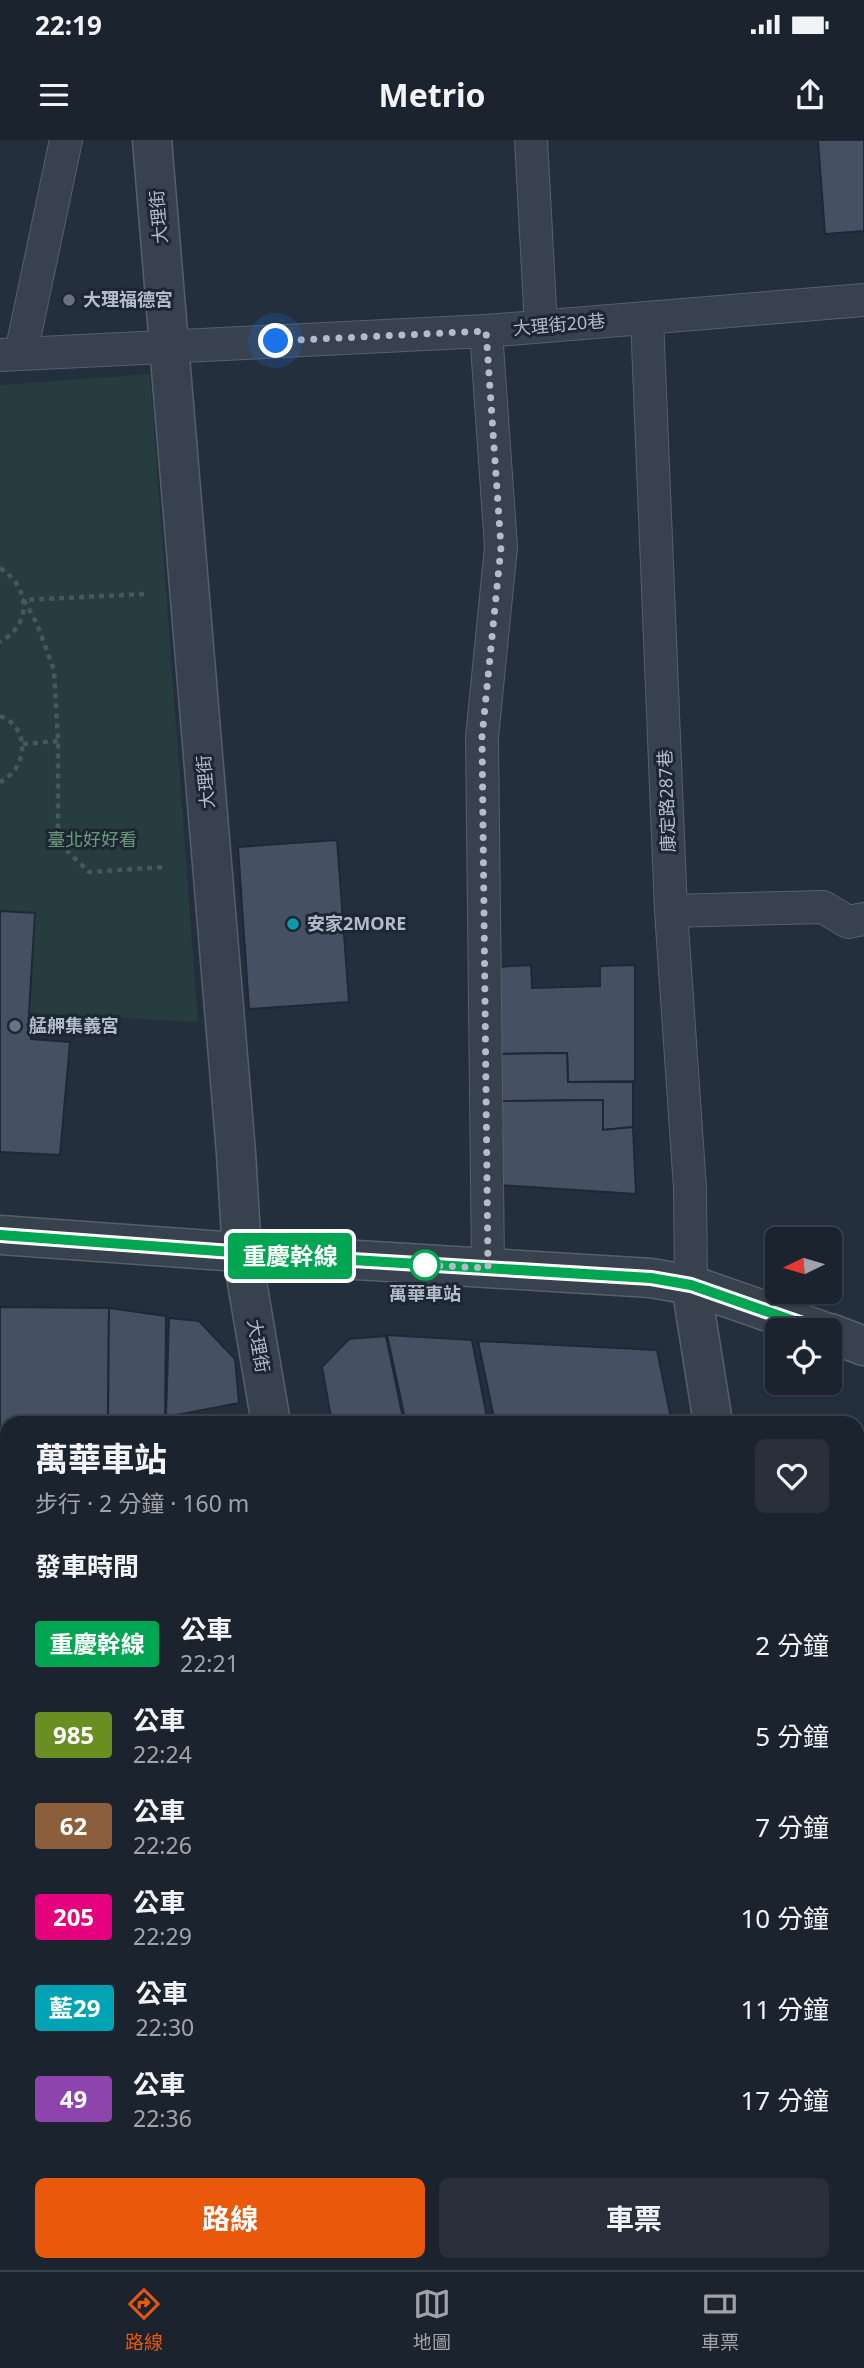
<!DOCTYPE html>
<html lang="zh-TW">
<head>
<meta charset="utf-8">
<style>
	:root { --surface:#1b232e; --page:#282f3a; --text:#f1f3f6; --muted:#a0a4aa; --line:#39404a; --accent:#ea580c }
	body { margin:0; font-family:"Noto Sans","Noto Sans TC",sans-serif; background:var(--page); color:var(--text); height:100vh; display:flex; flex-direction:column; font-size:26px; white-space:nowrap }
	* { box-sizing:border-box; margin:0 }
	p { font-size:23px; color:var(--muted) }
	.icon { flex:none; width:38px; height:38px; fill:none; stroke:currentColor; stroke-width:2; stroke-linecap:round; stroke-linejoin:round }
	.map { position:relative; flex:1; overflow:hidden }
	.drawer { position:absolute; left:0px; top:1276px; width:864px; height:856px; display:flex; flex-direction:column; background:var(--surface); border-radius:21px 21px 0 0; box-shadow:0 2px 5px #0004,0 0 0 2px var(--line) }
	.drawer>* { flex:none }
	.badge { padding:0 14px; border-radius:5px; font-size:24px; line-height:46px }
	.needle { width:46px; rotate:265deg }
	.controls { position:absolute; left:765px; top:1087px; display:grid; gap:14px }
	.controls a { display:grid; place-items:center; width:77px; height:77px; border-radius:10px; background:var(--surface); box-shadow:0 2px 5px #0004,0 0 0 2px var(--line); font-size:35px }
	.you { position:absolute; width:35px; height:35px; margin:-18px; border:5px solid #fff; border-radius:50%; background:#1a73e8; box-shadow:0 0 0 10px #1a73e833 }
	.map>.badge { position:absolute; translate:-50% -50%; box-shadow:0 0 0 4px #fff }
	h2 { padding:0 35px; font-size:26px; line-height:63px }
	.round { display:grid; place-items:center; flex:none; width:74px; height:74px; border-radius:10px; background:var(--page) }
	.overview { display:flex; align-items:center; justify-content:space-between; height:119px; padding:0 35px }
	h1 { font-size:33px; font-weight:700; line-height:52px }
	.primary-button { display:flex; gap:14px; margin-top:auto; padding:14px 35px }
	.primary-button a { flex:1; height:80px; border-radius:10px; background:var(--accent); color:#fff; font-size:28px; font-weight:700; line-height:80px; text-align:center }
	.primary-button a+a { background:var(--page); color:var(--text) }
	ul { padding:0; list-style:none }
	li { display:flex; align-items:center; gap:21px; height:91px; padding:0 35px }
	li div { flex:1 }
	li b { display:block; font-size:26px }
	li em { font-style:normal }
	li .badge { min-width:77px; font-weight:700; text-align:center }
	.status { display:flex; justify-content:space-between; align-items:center; height:49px; padding:0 35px; background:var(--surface); direction:ltr }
	.status svg { height:19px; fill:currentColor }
	header { display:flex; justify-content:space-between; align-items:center; height:91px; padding:0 35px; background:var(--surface); font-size:32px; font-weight:700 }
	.tab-bar { display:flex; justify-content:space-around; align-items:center; height:98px; border-top:2px solid var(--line); background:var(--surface); font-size:19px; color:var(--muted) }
	.tab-bar a { display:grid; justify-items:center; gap:4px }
	.tab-bar .current { color:var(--accent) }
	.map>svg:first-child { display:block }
	.green { fill:#263c3f }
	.building { fill:#455162; stroke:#1f2835; stroke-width:2 }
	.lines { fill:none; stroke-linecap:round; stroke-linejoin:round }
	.service-casing { stroke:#565f6c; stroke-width:34 }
	.minor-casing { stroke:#565f6c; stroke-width:41 }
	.tertiary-casing { stroke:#565f6c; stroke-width:41 }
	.path { stroke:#44595c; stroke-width:4.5; stroke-dasharray:5 5; stroke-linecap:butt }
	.service { stroke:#38414e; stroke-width:32 }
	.minor { stroke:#38414e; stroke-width:38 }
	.tertiary { stroke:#38414e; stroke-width:38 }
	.line-casing { stroke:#fff; stroke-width:16 }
	.line { stroke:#00a651; stroke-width:10 }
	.walk { stroke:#b4bcc9; stroke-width:7; stroke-dasharray:0 12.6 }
	.worship-dot { fill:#6b7280; stroke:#1d2633; stroke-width:2.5 }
	.culture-dot { fill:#0f9aa8; stroke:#1d2633; stroke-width:2.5 }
	.stop-dot { fill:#fff; stroke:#00a651; stroke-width:3.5 }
	.labels { text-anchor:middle; stroke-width:6; stroke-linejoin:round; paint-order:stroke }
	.street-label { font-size:18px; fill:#b4bcc9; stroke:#1d2633 }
	.poi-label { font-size:18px; font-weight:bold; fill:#b4bcc9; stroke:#1d2633; text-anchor:start }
	.park-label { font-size:18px; fill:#6b9a76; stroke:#1d2633 }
	.stop-label { font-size:18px; font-weight:bold; fill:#b4bcc9; stroke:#1d2633 }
</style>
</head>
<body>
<div class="status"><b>22:19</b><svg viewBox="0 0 49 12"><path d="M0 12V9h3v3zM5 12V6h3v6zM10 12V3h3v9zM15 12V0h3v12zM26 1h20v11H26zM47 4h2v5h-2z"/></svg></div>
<header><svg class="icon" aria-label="menu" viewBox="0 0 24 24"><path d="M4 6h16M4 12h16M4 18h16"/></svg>Metrio<svg class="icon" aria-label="share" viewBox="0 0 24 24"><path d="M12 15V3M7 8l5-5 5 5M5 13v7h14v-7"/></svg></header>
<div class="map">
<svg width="864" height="2130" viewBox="0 0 864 2130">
	<rect width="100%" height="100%" fill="#242f3e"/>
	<polygon class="green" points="150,234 198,882 29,873 35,773 0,771 0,245"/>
	<g class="building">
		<polygon points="818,0 864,0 864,91 825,94"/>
		<polygon points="337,700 349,862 249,869 238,707"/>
		<polygon points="0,771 35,773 29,873 31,899 70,902 60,1015 0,1012"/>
		<polygon points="531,825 532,848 600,846 600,826 635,825 635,941 568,942 567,913 498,914 497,827"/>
		<polygon points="567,913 568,942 633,942 633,987 603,990 603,960 499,961 498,914"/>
		<polygon points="603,960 603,990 633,987 636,1054 500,1045 499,961"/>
		<polygon points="0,1167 109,1168 108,1283 7,1283 7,1338 0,1338"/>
		<polygon points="109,1168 166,1176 165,1278 108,1283"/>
		<polygon points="169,1178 199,1181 235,1219 239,1263 166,1277"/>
		<polygon points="387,1195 472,1200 488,1283 406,1283"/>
		<polygon points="386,1196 404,1283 332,1283 322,1227 349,1199"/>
		<polygon points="478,1201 657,1210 672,1283 495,1283"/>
		<polygon points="864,1853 864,2006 858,2007 858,1854"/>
		<polygon points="7,1941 7,2124 329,2124 330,2130 0,2130 0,1942"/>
	</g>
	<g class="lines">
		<g class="service-casing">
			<g id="service">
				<polyline points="531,0 541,186"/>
				<polyline points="647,178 671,771 690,1048 691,1145"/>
				<polyline points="486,191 501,407 482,597 488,1128"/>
				<polyline points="21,213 66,0"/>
				<polyline points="0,215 486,191 864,160"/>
				<polyline points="671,771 823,767 848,782 864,779"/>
			</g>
		</g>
		<g class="minor-casing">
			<g id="minor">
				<polyline points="152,0 236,1013 242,1113 271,1283"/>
				<polyline points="691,1145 713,1283"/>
				<polyline points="858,1775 864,1774"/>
				<polyline points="423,2124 424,2130"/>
			</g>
		</g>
		<g class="tertiary-casing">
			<g id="tertiary">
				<polyline points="0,1095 308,1117 651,1138 691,1145 820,1190"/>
				<polyline points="830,1193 864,1206"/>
			</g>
		</g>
		<g class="path">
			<path d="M 0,428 C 30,447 33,484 0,502"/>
			<polyline points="144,454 24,460 37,484 54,530 58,601 58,702 89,732 166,727"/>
			<path d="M 0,576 C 31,587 28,629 0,642"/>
			<polyline points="23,604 58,601"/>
			<polyline points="0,1932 7,1931"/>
			<polyline points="858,2011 864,2011"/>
		</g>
		<use href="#service" class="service"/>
		<use href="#minor" class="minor"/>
		<use href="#tertiary" class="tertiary"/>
	</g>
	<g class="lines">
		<g class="line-casing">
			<polyline id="line" points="0,1095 286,1116 651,1138 691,1145 820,1190"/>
		</g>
		<use href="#line" class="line"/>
		<polyline class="walk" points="276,201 486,191 501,407 482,597 488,1128 425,1125"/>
	</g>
	<g class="worship-dot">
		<circle cx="69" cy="160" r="7"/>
		<circle cx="15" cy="886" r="7"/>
	</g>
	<circle class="culture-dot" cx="293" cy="784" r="7"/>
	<circle class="stop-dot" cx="425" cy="1125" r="14"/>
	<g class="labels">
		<g class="street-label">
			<text transform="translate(159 77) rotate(-95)" y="6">大理街</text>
			<text transform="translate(559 185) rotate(-5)" y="6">大理街20巷</text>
			<text transform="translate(206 642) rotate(-95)" y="6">大理街</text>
			<text transform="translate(667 661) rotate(-92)" y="6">康定路287巷</text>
			<text transform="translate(258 1206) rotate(80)" y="6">大理街</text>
		</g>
		<g class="poi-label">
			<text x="83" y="166">大理福德宮</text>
			<text x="307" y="790">安家2MORE</text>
			<text x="29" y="892">艋舺集義宮</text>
		</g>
		<g class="park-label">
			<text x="92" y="706">臺北好好看</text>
		</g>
		<g class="stop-label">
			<text x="425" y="1160">萬華車站</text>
		</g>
	</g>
</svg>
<div class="controls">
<a><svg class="needle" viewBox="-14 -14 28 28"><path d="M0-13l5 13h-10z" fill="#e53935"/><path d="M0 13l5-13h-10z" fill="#a0a4aa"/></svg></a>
<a><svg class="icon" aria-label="locate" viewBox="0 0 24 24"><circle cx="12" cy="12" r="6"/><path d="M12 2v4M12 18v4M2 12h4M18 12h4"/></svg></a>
</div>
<div class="you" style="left:276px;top:201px"></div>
<b class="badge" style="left:290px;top:1116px;background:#00a651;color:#fff">重慶幹線</b>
<section class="drawer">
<div class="overview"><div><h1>萬華車站</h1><p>步行 · 2 分鐘 · 160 m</p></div><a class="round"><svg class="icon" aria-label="heart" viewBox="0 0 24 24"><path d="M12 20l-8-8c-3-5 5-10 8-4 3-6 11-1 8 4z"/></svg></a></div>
<h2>發車時間</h2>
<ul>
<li><span class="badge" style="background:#00a651;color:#fff">重慶幹線</span><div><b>公車</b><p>22:21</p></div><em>2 分鐘</em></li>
<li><span class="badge" style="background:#6b8e23;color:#fff">985</span><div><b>公車</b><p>22:24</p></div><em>5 分鐘</em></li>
<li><span class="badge" style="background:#8b5e3c;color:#fff">62</span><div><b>公車</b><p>22:26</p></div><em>7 分鐘</em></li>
<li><span class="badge" style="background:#e6007e;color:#fff">205</span><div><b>公車</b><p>22:29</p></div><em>10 分鐘</em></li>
<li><span class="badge" style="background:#00a3b4;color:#fff">藍29</span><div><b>公車</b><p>22:30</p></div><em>11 分鐘</em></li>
<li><span class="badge" style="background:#8e44ad;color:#fff">49</span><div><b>公車</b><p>22:36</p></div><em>17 分鐘</em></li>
</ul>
<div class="primary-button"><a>路線</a><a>車票</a></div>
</section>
</div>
<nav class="tab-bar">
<a class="current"><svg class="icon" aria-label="directions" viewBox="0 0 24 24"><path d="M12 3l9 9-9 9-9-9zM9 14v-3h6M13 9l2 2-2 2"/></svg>路線</a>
<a><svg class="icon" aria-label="map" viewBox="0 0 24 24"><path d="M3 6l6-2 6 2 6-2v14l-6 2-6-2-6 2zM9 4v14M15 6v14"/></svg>地圖</a>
<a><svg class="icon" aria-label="tickets" viewBox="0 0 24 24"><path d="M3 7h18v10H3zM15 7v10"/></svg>車票</a>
</nav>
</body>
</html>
